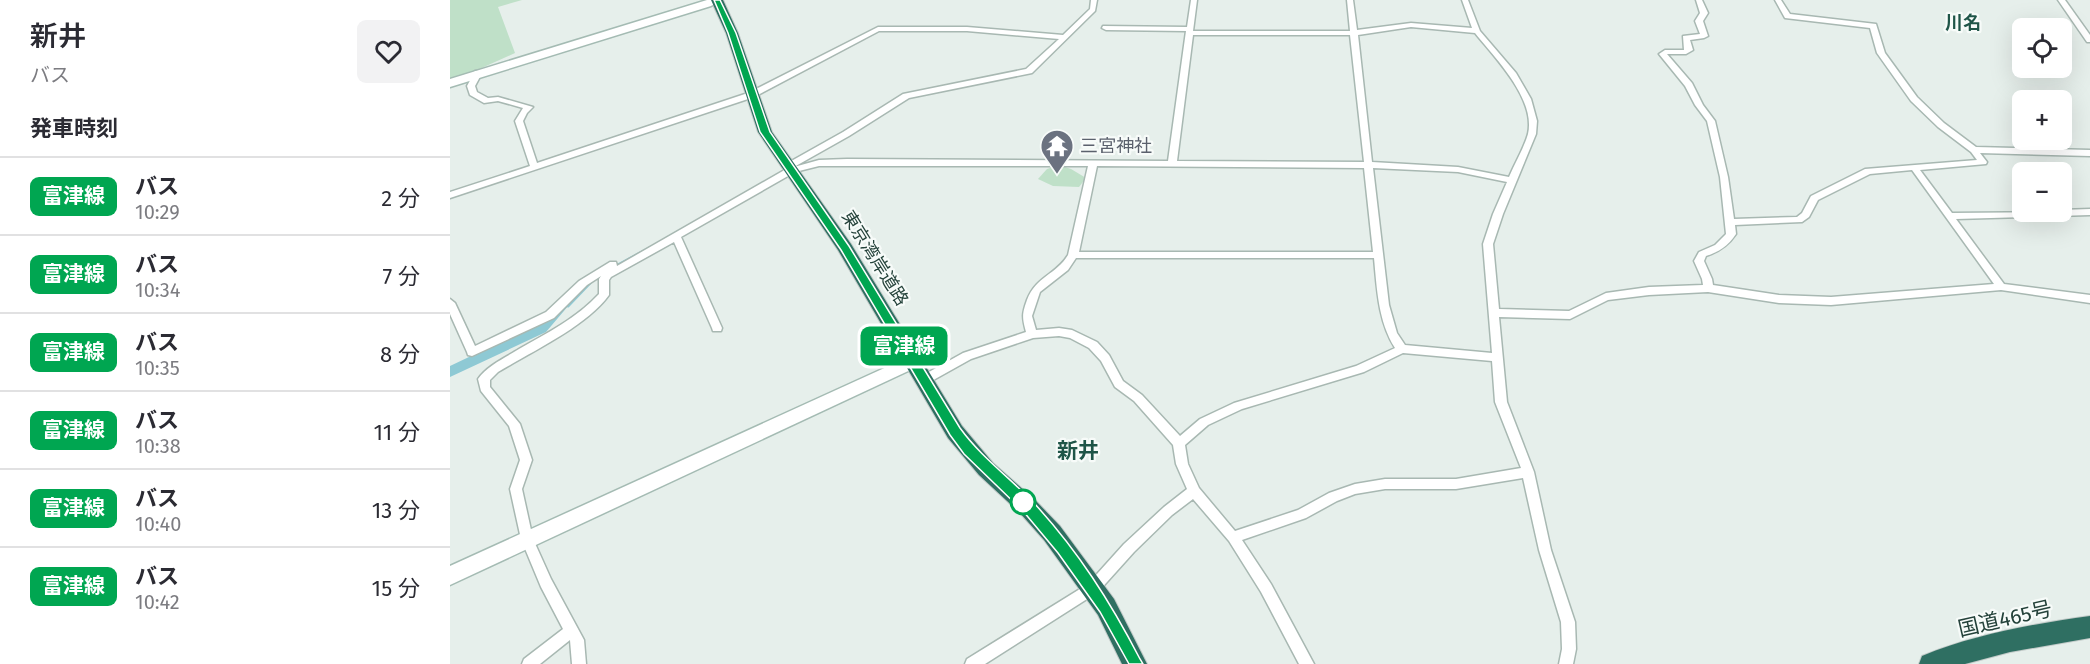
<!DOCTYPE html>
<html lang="ja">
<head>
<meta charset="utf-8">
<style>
	:root { --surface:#fff; --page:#f2f2f3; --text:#2b2b33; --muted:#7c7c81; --line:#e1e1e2 }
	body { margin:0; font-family:"Fira Sans","Noto Sans JP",sans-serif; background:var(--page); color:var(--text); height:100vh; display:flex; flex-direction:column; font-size:22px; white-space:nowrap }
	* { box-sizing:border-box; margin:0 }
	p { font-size:20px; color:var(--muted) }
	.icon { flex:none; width:33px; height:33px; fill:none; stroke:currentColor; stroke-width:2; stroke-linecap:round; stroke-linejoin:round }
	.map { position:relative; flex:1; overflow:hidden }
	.side { display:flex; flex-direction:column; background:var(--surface); width:450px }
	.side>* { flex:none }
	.badge { padding:0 12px; border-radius:9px; font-size:21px; line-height:39px }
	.buttons { position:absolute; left:1562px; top:18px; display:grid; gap:12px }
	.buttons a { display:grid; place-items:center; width:60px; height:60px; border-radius:9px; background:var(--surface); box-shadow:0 6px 24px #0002; font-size:30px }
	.map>.badge { position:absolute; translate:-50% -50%; box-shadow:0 0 0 3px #fff }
	h2 { padding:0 30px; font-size:22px; line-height:54px }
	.round { display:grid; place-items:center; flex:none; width:63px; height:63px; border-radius:9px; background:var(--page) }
	.headline { display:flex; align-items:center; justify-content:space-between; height:102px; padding:0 30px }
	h1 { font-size:28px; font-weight:600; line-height:45px }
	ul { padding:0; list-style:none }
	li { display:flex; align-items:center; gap:18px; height:78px; padding:0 30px; border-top:2px solid var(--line) }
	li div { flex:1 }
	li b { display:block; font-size:22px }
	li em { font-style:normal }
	li .badge { min-width:66px; font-weight:700; text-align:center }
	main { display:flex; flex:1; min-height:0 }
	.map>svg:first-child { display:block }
	.green { fill:#bfe0c8 }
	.water { fill:#8ec9d4 }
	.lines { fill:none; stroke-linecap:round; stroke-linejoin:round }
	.stream-far1 { stroke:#8ec9d4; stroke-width:2 }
	.stream { stroke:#8ec9d4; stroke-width:3 }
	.street-casing { stroke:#a8b8b2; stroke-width:3 }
	.secondary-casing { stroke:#a4bbb3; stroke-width:3 }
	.highway-casing { stroke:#c2cac8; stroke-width:2 }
	.street { fill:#fff; fill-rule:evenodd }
	.secondary { fill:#fff; fill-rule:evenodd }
	.highway { fill:#2f6f62; fill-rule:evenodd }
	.line { fill:#00a651; stroke:#fff; stroke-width:1.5 }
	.stop-dot { fill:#fff; stroke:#00a651; stroke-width:3 }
	.labels { text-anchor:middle; stroke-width:4.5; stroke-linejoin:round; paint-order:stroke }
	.far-quarter-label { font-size:18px; font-weight:bold; fill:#1f5548; stroke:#f7fbf9 }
	.worship-label { font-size:18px; fill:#5b616d; stroke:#f7fbf9; text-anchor:start }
	.street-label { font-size:18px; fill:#24423a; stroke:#f7fbf9 }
	.quarter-label { font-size:21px; font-weight:bold; fill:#1f5548; stroke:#f7fbf9 }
	.near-street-label { font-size:21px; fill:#24423a; stroke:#f7fbf9 }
</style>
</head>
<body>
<main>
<section class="side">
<div class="headline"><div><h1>新井</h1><p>バス</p></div><a class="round"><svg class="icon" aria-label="heart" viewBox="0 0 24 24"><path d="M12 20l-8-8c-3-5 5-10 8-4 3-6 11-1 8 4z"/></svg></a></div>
<h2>発車時刻</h2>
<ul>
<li><span class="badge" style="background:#00a651;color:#fff">富津線</span><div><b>バス</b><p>10:29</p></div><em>2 分</em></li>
<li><span class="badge" style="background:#00a651;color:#fff">富津線</span><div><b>バス</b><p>10:34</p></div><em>7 分</em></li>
<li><span class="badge" style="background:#00a651;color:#fff">富津線</span><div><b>バス</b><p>10:35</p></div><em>8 分</em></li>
<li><span class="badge" style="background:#00a651;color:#fff">富津線</span><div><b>バス</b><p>10:38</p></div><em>11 分</em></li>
<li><span class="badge" style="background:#00a651;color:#fff">富津線</span><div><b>バス</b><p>10:40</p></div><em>13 分</em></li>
<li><span class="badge" style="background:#00a651;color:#fff">富津線</span><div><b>バス</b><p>10:42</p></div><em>15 分</em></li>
</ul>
</section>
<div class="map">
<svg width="1640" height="664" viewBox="0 0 1640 664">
	<rect width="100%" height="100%" fill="#e6efeb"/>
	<g class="green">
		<polygon points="0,0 72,0 48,7 65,53 16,75 0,79"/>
		<polygon points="609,165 621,169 636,178 629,187 603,186 588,179 597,169"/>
	</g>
	<polygon class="water" points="119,305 96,332 0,377 0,366 93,322"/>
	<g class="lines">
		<polyline class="stream-far1" points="406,131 421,122"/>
		<g class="stream">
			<polyline points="166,266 205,245"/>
			<polyline points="118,306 140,283"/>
		</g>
		<g class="street-casing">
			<g id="street">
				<path d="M 641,0 L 647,0 L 645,11 L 582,73 L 459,98 L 399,136 L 344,167 L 369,160 L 397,159 L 718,161 L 736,31 L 656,30 L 652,28 L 653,26 L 737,27 L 741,0 L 747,0 L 743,31 L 900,31 L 897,0 L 903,0 L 907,30 L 961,23 L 1022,28 L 1012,0 L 1018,0 L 1030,31 L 1066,73 L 1081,99 L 1087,121 L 1086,134 L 1053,214 L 1043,244 L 1049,309 L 1119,311 L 1156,293 L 1199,287 L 1253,285 L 1252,279 L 1244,261 L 1249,252 L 1265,245 L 1276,234 L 1270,177 L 1257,121 L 1245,105 L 1235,86 L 1209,54 L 1215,50 L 1234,50 L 1233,36 L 1250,34 L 1245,21 L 1250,13 L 1246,0 L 1252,0 L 1258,13 L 1253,21 L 1258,36 L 1254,38 L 1240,40 L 1243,50 L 1236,54 L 1217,54 L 1242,83 L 1253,105 L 1265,121 L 1278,177 L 1284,219 L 1347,217 L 1352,213 L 1361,196 L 1415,169 L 1527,160 L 1521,152 L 1488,127 L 1461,101 L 1427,53 L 1420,28 L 1335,18 L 1325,0 L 1331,0 L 1340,14 L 1426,24 L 1435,53 L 1467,97 L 1494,123 L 1526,147 L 1640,150 L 1640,156 L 1530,153 L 1537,162 L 1536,164 L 1470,170 L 1502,213 L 1611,212 L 1611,210 L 1640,209 L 1640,215 L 1506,219 L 1554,284 L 1640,295 L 1640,303 L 1551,290 L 1381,305 L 1329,303 L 1258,292 L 1199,295 L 1158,300 L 1120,319 L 1049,317 L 1057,402 L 1084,472 L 1101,550 L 1125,622 L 1126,649 L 1123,664 L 1109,664 L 1112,649 L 1111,622 L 1089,550 L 1073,478 L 1006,489 L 935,489 L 905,494 L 887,501 L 856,518 L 792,540 L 821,584 L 864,664 L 849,664 L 811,592 L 779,541 L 743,499 L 722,515 L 684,552 L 648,592 L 535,664 L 515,664 L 517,659 L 638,584 L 674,544 L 714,507 L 737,489 L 726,464 L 723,445 L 684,401 L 665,387 L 651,361 L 639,348 L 620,338 L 609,336 L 583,338 L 521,359 L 478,383 L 470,383 L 468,380 L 470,377 L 513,353 L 576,332 C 572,317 572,314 577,300 C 586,276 606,275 618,255 L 638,166 L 369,166 L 345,172 L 231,237 L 272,328 L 271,331 L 263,331 L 262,328 L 224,242 L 161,277 L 159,280 L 159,295 C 137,326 81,352 48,372 L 40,380 L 40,387 L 70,424 L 82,460 L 72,489 L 83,539 L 101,579 L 134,640 L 136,664 L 122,664 L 120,640 L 90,664 L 72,664 L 74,659 L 113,629 L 91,587 L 71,539 L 60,489 L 70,460 L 59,426 L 31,391 L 28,379 C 38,365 55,358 69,349 C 97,333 127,318 149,294 L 149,279 L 151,276 L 137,285 L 104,318 L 22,356 L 18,355 L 17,352 L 0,314 L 0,299 L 5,303 L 25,346 L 96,312 L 129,281 L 160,262 L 166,262 L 167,266 L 338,168 L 335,166 L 336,164 L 393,132 L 453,94 L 576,69 L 609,39 L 517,31 L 429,31 L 304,97 L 0,198 L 0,192 L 80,166 L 65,121 L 73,108 L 48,101 L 34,103 L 20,95 L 17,86 L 25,71 L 31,71 L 32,73 L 25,86 L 27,92 L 38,98 L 48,97 L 83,107 L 77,113 L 73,121 L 87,163 L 298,93 L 428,27 L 517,27 L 613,35 L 640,9 ZM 961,27 L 1025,33 C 1045,58 1086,99 1078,134 C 1074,148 1065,163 1059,177 L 1008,167 L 922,162 L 908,35 ZM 743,35 L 900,35 L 914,162 L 727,161 ZM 647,166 L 914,168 L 923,252 L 629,252 ZM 923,168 L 1008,172 L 1057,182 L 1043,214 L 1033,244 L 1042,353 L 955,345 L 947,333 L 939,305 ZM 1462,170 L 1544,284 L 1381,297 L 1329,295 L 1263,285 L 1262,279 L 1254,261 L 1256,256 C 1269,252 1278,246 1286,234 L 1285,225 L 1352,222 L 1359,217 L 1368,200 L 1420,174 ZM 626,258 L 924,258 C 927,289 928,321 945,348 L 906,366 L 784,403 L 750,419 L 730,436 L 692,395 L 673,381 L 659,355 L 647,342 L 622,330 L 609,328 L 586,330 L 582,316 L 590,292 L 618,270 ZM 953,353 L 1042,361 L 1045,402 L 1071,468 L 1006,479 L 935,479 L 905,484 L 879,493 L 848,510 L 785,531 L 749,488 L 738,464 L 735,445 L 758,425 L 792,409 L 914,372 Z"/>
				<polygon points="1608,0 1615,0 1640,35 1640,42 1637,42"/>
			</g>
		</g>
		<g class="secondary-casing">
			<g id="secondary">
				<polygon points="257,0 270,0 261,6 0,87 0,79"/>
				<polygon points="463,355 469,356 471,361 469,366 0,585 0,566"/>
			</g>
		</g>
		<g class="highway-casing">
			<g id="highway">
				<polygon points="261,0 273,0 288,33 322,132 401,244 512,426 543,463 586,501 610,526 664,599 697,664 672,664 648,615 594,540 570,513 529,475 498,438 388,250 308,132 276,33"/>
				<path d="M 1640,616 L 1640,638 L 1560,652 L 1515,664 L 1469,664 L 1472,656 C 1526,634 1583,624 1640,616 Z"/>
			</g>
		</g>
		<use href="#street" class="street"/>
		<use href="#secondary" class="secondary"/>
		<use href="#highway" class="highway"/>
	</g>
	<path class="line" d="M 264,0 L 270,0 L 286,33 L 320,132 L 399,246 L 510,428 C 531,457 559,477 584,503 C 628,551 660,601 690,659 L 693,664 L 679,664 L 650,612 L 608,553 L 573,511 L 514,454 L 500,435 L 391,250 L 310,132 L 278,33 Z"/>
	<defs>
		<g id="temple-pin" transform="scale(1.725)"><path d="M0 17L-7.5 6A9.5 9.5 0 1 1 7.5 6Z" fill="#6b7280" stroke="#f7fbf9"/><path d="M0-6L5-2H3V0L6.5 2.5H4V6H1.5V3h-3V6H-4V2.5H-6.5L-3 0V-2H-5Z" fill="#fff"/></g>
	</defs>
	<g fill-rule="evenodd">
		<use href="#temple-pin" x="607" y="146"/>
	</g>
	<circle class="stop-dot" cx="573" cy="502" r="12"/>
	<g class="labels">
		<g class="far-quarter-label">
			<text x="1513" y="29">川名</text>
		</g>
		<g class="worship-label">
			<text x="630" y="152">三宮神社</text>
		</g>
		<g class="street-label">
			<text transform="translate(425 258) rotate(58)" y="6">東京湾岸道路</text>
		</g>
		<g class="quarter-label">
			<text x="628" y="458">新井</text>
		</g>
		<g class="near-street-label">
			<text transform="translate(1555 619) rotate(-13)" y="7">国道465号</text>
		</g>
	</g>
</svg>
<div class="buttons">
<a><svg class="icon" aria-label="locate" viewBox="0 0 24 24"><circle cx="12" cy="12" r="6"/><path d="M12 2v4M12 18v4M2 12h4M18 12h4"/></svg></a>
<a>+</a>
<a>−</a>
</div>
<b class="badge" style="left:454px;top:346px;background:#00a651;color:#fff">富津線</b>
</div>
</main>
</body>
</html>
